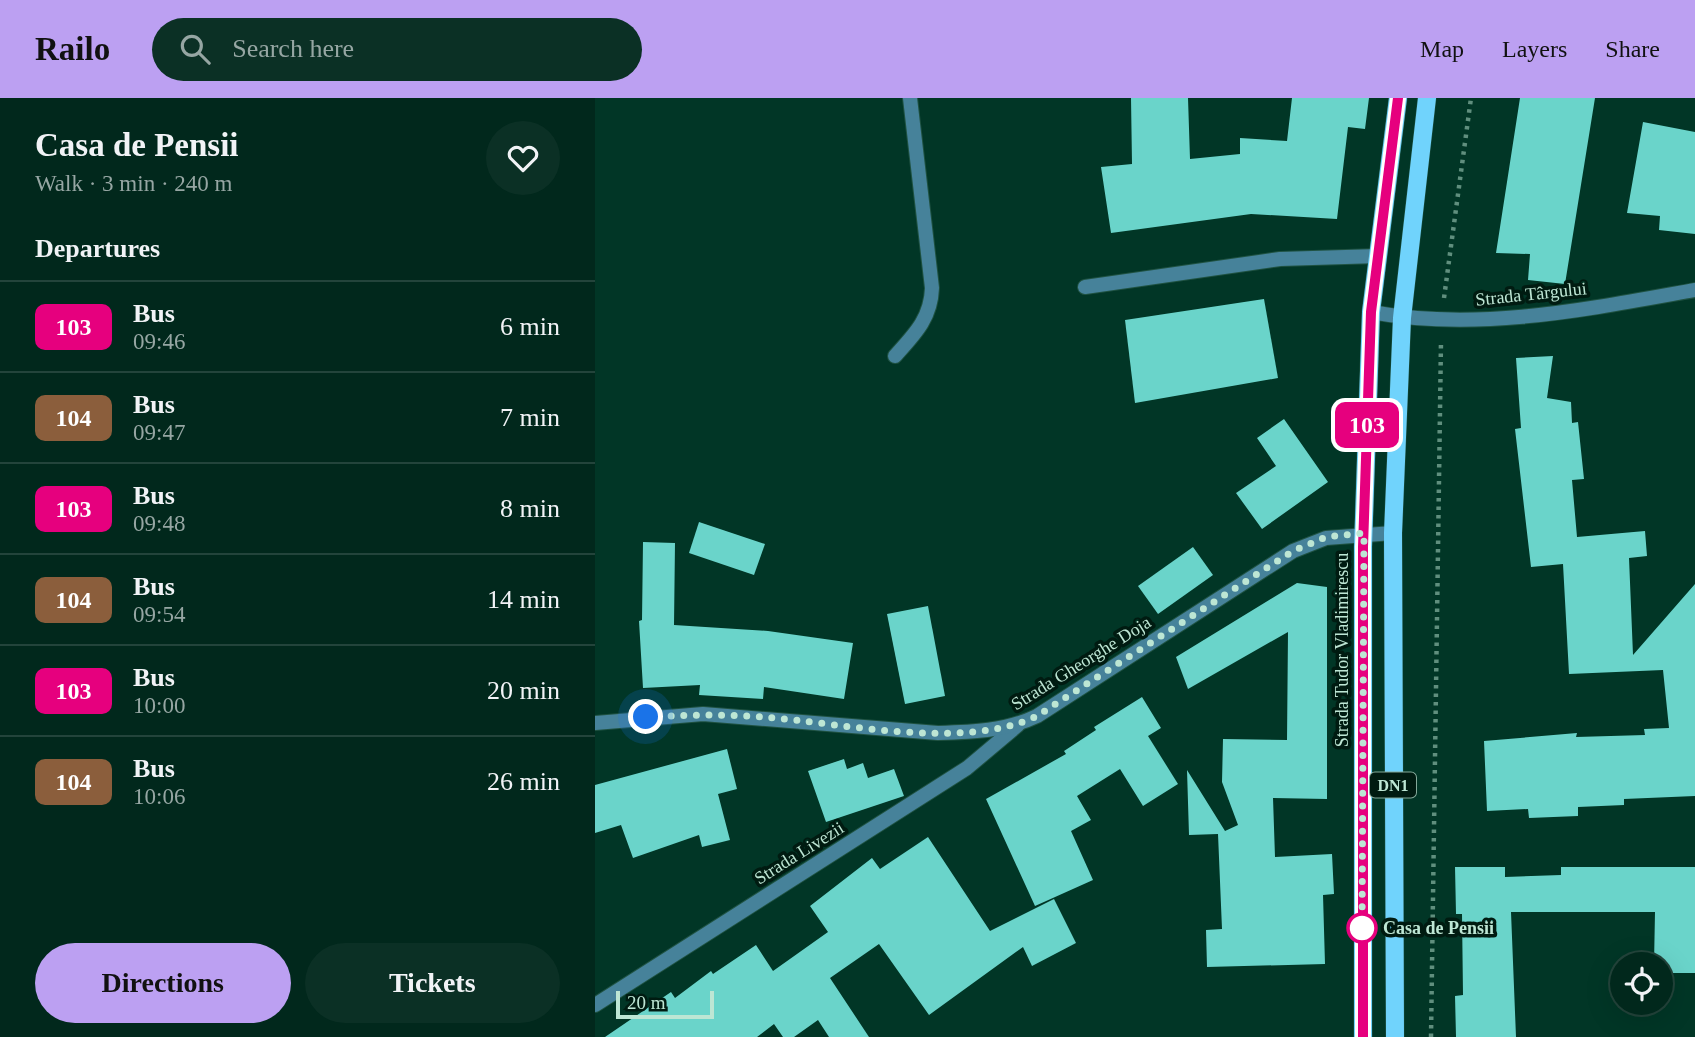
<!DOCTYPE html>
<html lang="en">
<head>
<meta charset="utf-8">
<style>
	:root { --surface:#01281c; --page:#0b3025; --text:#f1f3f6; --muted:#96a6a3; --line:#23443b; --accent:#bca0f2 }
	body { margin:0; font-family:Georgia,serif; background:var(--page); color:var(--text); height:100vh; display:flex; flex-direction:column; font-size:26px; white-space:nowrap }
	* { box-sizing:border-box; margin:0 }
	p { font-size:23px; color:var(--muted) }
	.icon { flex:none; width:38px; height:38px; fill:none; stroke:currentColor; stroke-width:2; stroke-linecap:round; stroke-linejoin:round }
	.map { position:relative; flex:1; overflow:hidden }
	.drawer { display:flex; flex-direction:column; background:var(--surface); width:595px }
	.drawer>* { flex:none }
	.badge { padding:0 14px; border-radius:10px; font-size:24px; line-height:46px }
	.buttons { position:absolute; left:1015px; top:854px; display:grid; gap:14px }
	.buttons a { display:grid; place-items:center; width:63px; height:63px; border-radius:50%; background:var(--surface); box-shadow:0 7px 28px #0002,0 0 0 2px var(--line); font-size:35px }
	.scale { position:absolute; left:21px; bottom:18px; width:98px; box-sizing:border-box; padding-left:7px; border:4px solid #bde6d4; border-top:0; font-size:19px; line-height:24px; white-space:nowrap; color:#bde6d4; -webkit-text-stroke:5px #001b11; paint-order:stroke }
	.you { position:absolute; width:35px; height:35px; margin:-18px; border:5px solid #fff; border-radius:50%; background:#1a73e8; box-shadow:0 0 0 10px #1a73e833 }
	.map>.badge { position:absolute; translate:-50% -50%; box-shadow:0 0 0 4px #fff }
	h2 { padding:0 35px; font-size:26px; line-height:63px }
	.round { display:grid; place-items:center; flex:none; width:74px; height:74px; border-radius:37px; background:var(--page) }
	.headline { display:flex; align-items:center; justify-content:space-between; height:119px; padding:0 35px }
	h1 { font-size:33px; font-weight:700; line-height:52px }
	.button { display:flex; gap:14px; margin-top:auto; padding:14px 35px }
	.button a { flex:1; height:80px; border-radius:42px; background:var(--accent); color:#111; font-size:28px; font-weight:700; line-height:80px; text-align:center }
	.button a+a { background:var(--page); color:var(--text) }
	ul { padding:0; list-style:none }
	li { display:flex; align-items:center; gap:21px; height:91px; padding:0 35px; border-top:2px solid var(--line) }
	li div { flex:1 }
	li b { display:block; font-size:26px }
	li em { font-style:normal }
	li .badge { min-width:77px; font-weight:700; text-align:center }
	header { display:flex; align-items:center; gap:42px; box-sizing:border-box; height:98px; padding:0 35px; background:var(--accent); color:#111 }
	header strong { font-size:33px }
	nav { display:flex; gap:38px; margin-inline-start:auto; font-size:24px }
	.search { width:490px; height:63px; background:var(--page); display:flex; align-items:center; gap:18px; box-sizing:border-box; padding:0 24px; border-radius:38px; color:var(--muted); font-size:26px }
	main { display:flex; flex:1; min-height:0 }
	.map>svg:first-child { display:block }
	.building { fill:#6ad4ca }
	.lines { fill:none; stroke-linecap:round; stroke-linejoin:round }
	.service-casing { stroke:#1f5242; stroke-width:16 }
	.minor-casing { stroke:#1f5242; stroke-width:16 }
	.tertiary-casing { stroke:#1f5242; stroke-width:16 }
	.primary-casing { stroke:#1f5242; stroke-width:19 }
	.path { stroke:#608f7e; stroke-width:4.5; stroke-dasharray:3.5 5; stroke-linecap:butt }
	.service { stroke:#46829a; stroke-width:14 }
	.minor { stroke:#46829a; stroke-width:14 }
	.tertiary { stroke:#46829a; stroke-width:14 }
	.primary { stroke:#70d3fc; stroke-width:18 }
	.line-casing { stroke:#fff; stroke-width:16 }
	.line { stroke:#e6007e; stroke-width:10 }
	.walk { stroke:#bde6d4; stroke-width:7; stroke-dasharray:0 12.6 }
	.stop-dot { fill:#fff; stroke:#e6007e; stroke-width:3.5 }
	.labels { text-anchor:middle; stroke-width:7; stroke-linejoin:round; paint-order:stroke }
	.shield { fill:#001b11; stroke:#84a99a; stroke-width:2 }
	.shield-label { font-size:16px; font-weight:bold; fill:#bde6d4 }
	.street-label { font-size:18px; fill:#bde6d4; stroke:#001b11 }
	.stop-label { font-size:18px; font-weight:bold; fill:#bde6d4; stroke:#001b11; text-anchor:start }
</style>
</head>
<body>
<header>
<strong>Railo</strong>
<div class="search"><svg class="icon" aria-label="search" viewBox="0 0 24 24"><circle cx="10" cy="10" r="6"/><path d="M15 15l6 6"/></svg>Search here</div>
<nav><a>Map</a><a>Layers</a><a>Share</a></nav>
</header>
<main>
<section class="drawer">
<div class="headline"><div><h1>Casa de Pensii</h1><p>Walk · 3 min · 240 m</p></div><a class="round"><svg class="icon" aria-label="heart" viewBox="0 0 24 24"><path d="M12 20l-8-8c-3-5 5-10 8-4 3-6 11-1 8 4z"/></svg></a></div>
<h2>Departures</h2>
<ul>
<li><span class="badge" style="background:#e6007e;color:#fff">103</span><div><b>Bus</b><p>09:46</p></div><em>6 min</em></li>
<li><span class="badge" style="background:#8b5e3c;color:#fff">104</span><div><b>Bus</b><p>09:47</p></div><em>7 min</em></li>
<li><span class="badge" style="background:#e6007e;color:#fff">103</span><div><b>Bus</b><p>09:48</p></div><em>8 min</em></li>
<li><span class="badge" style="background:#8b5e3c;color:#fff">104</span><div><b>Bus</b><p>09:54</p></div><em>14 min</em></li>
<li><span class="badge" style="background:#e6007e;color:#fff">103</span><div><b>Bus</b><p>10:00</p></div><em>20 min</em></li>
<li><span class="badge" style="background:#8b5e3c;color:#fff">104</span><div><b>Bus</b><p>10:06</p></div><em>26 min</em></li>
</ul>
<div class="button"><a>Directions</a><a>Tickets</a></div>
</section>
<div class="map">
<svg width="1100" height="939" viewBox="0 0 1100 939">
	<rect width="100%" height="100%" fill="#013626"/>
	<g class="building">
		<polygon points="536,0 593,0 595,61 645,56 645,40 692,43 697,0 774,0 770,31 753,29 742,121 656,116 516,135 506,69 537,66"/>
		<polygon points="925,0 1000,0 970,186 933,182 935,156 901,155"/>
		<polygon points="1048,24 1100,34 1100,136 1064,132 1065,118 1032,115"/>
		<polygon points="669,201 683,280 540,305 530,222"/>
		<polygon points="958,258 952,300 976,304 977,325 983,324 989,381 977,382 982,439 1050,433 1052,458 1034,460 1038,557 1100,486 1100,698 1029,701 1029,707 983,709 983,718 934,720 933,711 892,713 889,643 982,635 981,639 1050,637 1049,631 1074,630 1068,572 974,576 968,466 936,469 920,331 926,330 921,260"/>
		<polygon points="689,321 733,384 667,431 641,395 681,368 662,340"/>
		<polygon points="104,424 170,446 159,477 94,455"/>
		<polygon points="48,444 80,445 79,527 173,533 258,545 249,601 169,589 168,601 104,597 105,587 48,590 44,523 47,522"/>
		<polygon points="598,449 618,477 563,516 543,488"/>
		<polygon points="702,485 732,489 732,701 678,700 680,759 737,756 739,796 728,797 730,866 612,869 611,832 627,831 623,736 594,737 592,672 630,733 643,727 627,684 628,641 692,642 693,534 593,591 581,559"/>
		<polygon points="333,508 350,598 310,606 292,516"/>
		<polygon points="547,599 566,630 553,638 583,686 548,708 525,671 482,698 496,722 476,733 498,782 440,808 391,701 471,656 469,653 501,632 499,629"/>
		<polygon points="132,651 142,691 123,696 135,742 107,749 104,737 38,760 26,727 0,735 0,687"/>
		<polygon points="249,661 252,671 268,665 273,680 299,671 309,698 231,724 213,673"/>
		<polygon points="333,739 395,833 459,801 481,845 437,868 428,849 334,917 284,846 235,880 274,939 234,939 223,922 199,939 188,939 179,926 162,939 10,939 76,894 80,900 116,873 118,876 161,847 178,873 233,834 215,808 277,760 285,771"/>
		<polygon points="860,769 910,769 910,779 966,777 966,769 1100,769 1100,875 1066,875 1066,866 1059,866 1060,814 916,814 921,939 861,939 860,898 868,897 867,816 861,816"/>
	</g>
	<g class="lines">
		<g class="service-casing">
			<polyline id="service" points="490,189 685,161 783,158"/>
		</g>
		<g class="minor-casing">
			<g id="minor">
				<path d="M 776,214 C 883,234 994,211 1100,192"/>
				<path d="M 300,258 C 320,236 336,220 337,190 L 315,0"/>
				<polyline points="0,907 372,670 423,627"/>
			</g>
		</g>
		<g class="tertiary-casing">
			<path id="tertiary" d="M 0,625 L 108,616 L 343,635 C 377,634 411,633 442,618 L 698,453 L 731,440 L 798,435"/>
		</g>
		<g class="primary-casing">
			<g id="primary">
				<polyline points="768,939 768,449 776,214 803,0"/>
				<polyline points="800,939 798,435 807,220 832,0"/>
			</g>
		</g>
		<g class="path">
			<polyline points="849,200 876,0"/>
			<polyline points="836,939 846,243"/>
		</g>
		<use href="#service" class="service"/>
		<use href="#minor" class="minor"/>
		<use href="#tertiary" class="tertiary"/>
		<use href="#primary" class="primary"/>
	</g>
	<g class="lines">
		<g class="line-casing">
			<polyline id="line" points="768,939 768,449 776,214 803,0"/>
		</g>
		<use href="#line" class="line"/>
		<path class="walk" d="M 51,619 C 90,617 129,616 168,619 C 248,625 370,653 442,618 L 698,453 L 731,439 L 769,435 L 767,835 L 767,830"/>
	</g>
	<circle class="stop-dot" cx="767" cy="830" r="14"/>
	<g class="labels">
		<rect class="shield" x="775" y="674.5" width="46" height="25" rx="5"/>
		<g class="shield-label">
			<text x="798" y="693">DN1</text>
		</g>
		<g class="street-label">
			<text transform="translate(936 196) rotate(-6)" y="6">Strada Târgului</text>
			<text transform="translate(747 552) rotate(-90)" y="6">Strada Tudor Vladimirescu</text>
			<text transform="translate(486 565) rotate(-32)" y="6">Strada Gheorghe Doja</text>
			<text transform="translate(204 755) rotate(-32)" y="6">Strada Livezii</text>
		</g>
		<g class="stop-label">
			<text x="788" y="836">Casa de Pensii</text>
		</g>
	</g>
</svg>
<div class="buttons">
<a><svg class="icon" aria-label="locate" viewBox="0 0 24 24"><circle cx="12" cy="12" r="6"/><path d="M12 2v4M12 18v4M2 12h4M18 12h4"/></svg></a>
</div>
<div class="scale">20 m</div>
<div class="you" style="left:51px;top:619px"></div>
<b class="badge" style="left:772px;top:327px;background:#e6007e;color:#fff">103</b>
</div>
</main>
</body>
</html>
